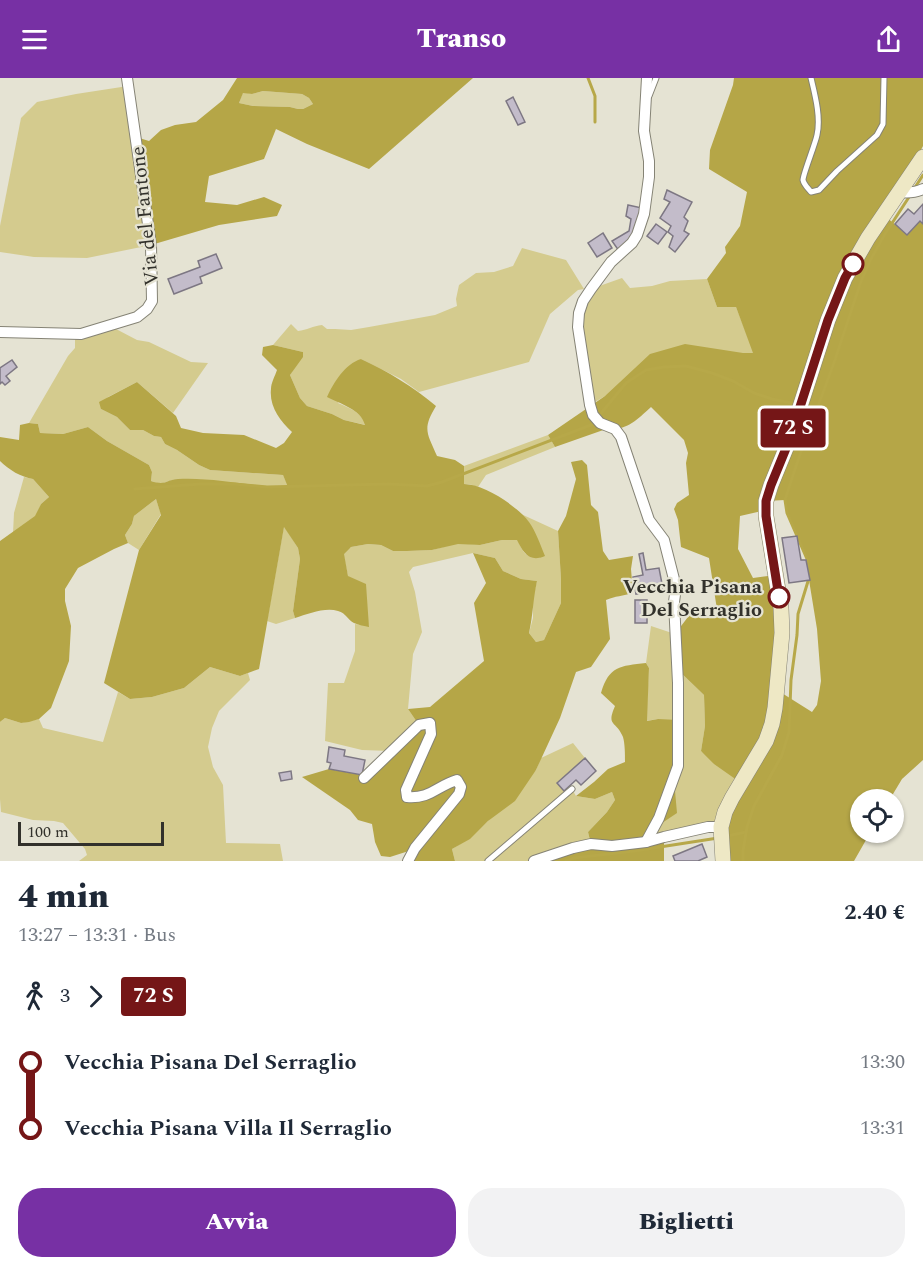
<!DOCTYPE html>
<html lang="it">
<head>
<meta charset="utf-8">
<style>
	:root { --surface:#fff; --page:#f2f2f3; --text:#1f2937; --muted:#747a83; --accent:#7730a4 }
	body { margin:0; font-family:Spectral,serif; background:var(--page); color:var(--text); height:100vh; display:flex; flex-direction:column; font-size:22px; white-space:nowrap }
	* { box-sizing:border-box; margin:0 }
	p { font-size:20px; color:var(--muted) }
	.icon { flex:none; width:33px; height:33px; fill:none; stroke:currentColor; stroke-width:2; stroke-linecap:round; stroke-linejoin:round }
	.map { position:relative; height:783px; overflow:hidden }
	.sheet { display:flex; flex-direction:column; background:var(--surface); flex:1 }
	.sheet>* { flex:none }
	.badge { padding:0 12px; border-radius:4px; font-size:21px; line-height:39px }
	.buttons { position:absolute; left:850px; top:711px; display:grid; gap:12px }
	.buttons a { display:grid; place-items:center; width:54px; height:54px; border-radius:50%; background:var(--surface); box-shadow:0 2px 4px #0004; font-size:30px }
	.scale { position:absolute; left:18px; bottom:15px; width:146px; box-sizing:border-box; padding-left:6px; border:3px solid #32312b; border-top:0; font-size:16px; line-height:21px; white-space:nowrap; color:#32312b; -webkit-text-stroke:4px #e5e3d3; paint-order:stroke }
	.map>.badge { position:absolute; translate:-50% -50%; box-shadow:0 0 0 3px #fff }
	.legs { display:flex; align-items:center; gap:9px; height:66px; padding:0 18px; font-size:20px }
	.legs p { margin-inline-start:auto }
	.summary { display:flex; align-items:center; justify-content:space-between; height:102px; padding:0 18px }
	h1 { font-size:33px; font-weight:800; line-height:45px }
	.primary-button { display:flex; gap:12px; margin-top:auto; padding:12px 18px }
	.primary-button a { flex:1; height:69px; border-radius:24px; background:var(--accent); color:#fff; font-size:24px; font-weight:800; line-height:69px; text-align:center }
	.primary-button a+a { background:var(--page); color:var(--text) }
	ul { padding:0 18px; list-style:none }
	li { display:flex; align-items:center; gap:21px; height:66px; font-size:22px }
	li i { display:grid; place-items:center; width:9px; height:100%; margin:0 8px; background:currentColor }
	li i::after { content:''; width:15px; height:15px; margin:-8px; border:4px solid; border-radius:50%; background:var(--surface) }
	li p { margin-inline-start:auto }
	li:first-child i { background:linear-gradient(#0000 50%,currentColor 0) }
	li:last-child i { background:linear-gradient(currentColor 50%,#0000 0) }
	header { display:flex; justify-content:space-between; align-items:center; height:78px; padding:0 18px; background:var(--accent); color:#fff; font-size:27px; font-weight:800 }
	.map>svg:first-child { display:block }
	.green { fill:#d4cb8e }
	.forest { fill:#b5a647; fill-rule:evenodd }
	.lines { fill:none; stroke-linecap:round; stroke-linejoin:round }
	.stream { stroke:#b7a849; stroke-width:3 }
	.building { fill:#c3bcca; stroke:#7d7783; stroke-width:1.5 }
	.lane-casing { stroke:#858375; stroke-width:7 }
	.street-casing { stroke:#858375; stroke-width:12 }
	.secondary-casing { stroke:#858375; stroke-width:16 }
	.lane { stroke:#fff; stroke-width:5 }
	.street { stroke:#fff; stroke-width:10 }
	.secondary { stroke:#eee8c5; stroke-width:15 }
	.line-1-casing { stroke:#fff; stroke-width:14 }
	.line-1 { stroke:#751617; stroke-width:9 }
	.stop-1-dot { fill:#fff; stroke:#751617; stroke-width:3 }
	.labels { text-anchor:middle; stroke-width:4.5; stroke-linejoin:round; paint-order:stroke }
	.street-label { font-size:20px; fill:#32312b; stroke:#e5e3d3 }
	.stop-label { font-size:20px; font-weight:bold; fill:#32312b; stroke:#e5e3d3; text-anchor:end }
</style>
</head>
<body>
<header><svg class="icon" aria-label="menu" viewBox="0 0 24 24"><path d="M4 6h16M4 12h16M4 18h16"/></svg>Transo<svg class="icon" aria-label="share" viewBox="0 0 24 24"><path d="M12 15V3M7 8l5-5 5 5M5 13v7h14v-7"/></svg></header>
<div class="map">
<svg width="923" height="783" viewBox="0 0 923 783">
	<rect width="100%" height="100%" fill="#e5e3d3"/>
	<g class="green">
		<polygon points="128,8 151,167 87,180 34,179 0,174 0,148 21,40 37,24 76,16"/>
		<polygon points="263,13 302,16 309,20 313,26 303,31 298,31 290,29 253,28 239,25 243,14 252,16"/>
		<path d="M 522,170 L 566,182 L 584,211 L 578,212 L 550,236 L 529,284 L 419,314 L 401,301 L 361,281 L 338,325 C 349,330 362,334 366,347 L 344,342 L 332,336 L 307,328 L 300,320 L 290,297 L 303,274 L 273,267 L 291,246 L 298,253 C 307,252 313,248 322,247 L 327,251 L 335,251 L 351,252 L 369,249 L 435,237 L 457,228 L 456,221 L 459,207 L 476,195 L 494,194 L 513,188 Z"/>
		<polygon points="622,200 630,210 652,208 670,203 707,201 717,229 736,229 754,275 743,275 605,318 590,327 578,249 591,211"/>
		<polygon points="116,251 137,262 149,264 191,284 208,285 173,335 137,304 108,319 101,331 117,339 130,352 143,352 154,358 161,359 165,366 177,372 199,387 210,392 283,397 289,409 267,409 202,402 176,401 160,406 151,403 152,394 149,387 107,363 88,349 63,356 40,355 38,346 29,345 68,278 75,270 75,256"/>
		<polygon points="548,357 555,369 486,397 478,409 469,406 464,406 464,388"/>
		<polygon points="24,399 33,401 49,419 41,426 36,438 13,455 14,435"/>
		<polygon points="156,421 161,436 139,472 128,465 125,457 132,446 134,438"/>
		<path d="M 521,436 L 558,453 L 561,501 L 561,525 L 544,562 L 536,564 L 529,555 L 533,540 L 533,519 L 537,503 L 521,501 L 503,493 L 495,480 L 473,475 L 413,489 L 409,494 L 415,514 L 422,554 L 413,576 L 408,631 L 419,647 L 391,673 L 362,672 L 325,663 L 328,605 L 344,605 L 355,573 L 355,546 L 369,548 L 348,498 L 343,475 L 351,469 L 368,466 L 381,467 L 393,473 L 407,473 L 432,472 L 458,465 L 480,467 L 502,462 L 518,462 C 523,475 526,480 540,480 L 528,443 Z"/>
		<polygon points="284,448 298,470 300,481 293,533 295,540 276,546 267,543"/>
		<polygon points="651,548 675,556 677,591 704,617 705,648 701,673 741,705 721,749 646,764 658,641 646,643 649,590 646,585"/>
		<polygon points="210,589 240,598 248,595 250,602 219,633 212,650 208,669 213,689 223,707 226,765 280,766 283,783 79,783 87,777 85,771 63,745 54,743 33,742 1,734 0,721 0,644 5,640 21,645 39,641 43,650 103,664 118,614 130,621 152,619 184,610"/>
		<polygon points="573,665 585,680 557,705 566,715 572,711 576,718 595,721 612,714 615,722 607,734 588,754 591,766 534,783 455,783 452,771 470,760 488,743 536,692 541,680"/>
	</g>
	<g class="forest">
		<path d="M 237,0 L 473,0 L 369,91 L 307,66 L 276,51 L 264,81 L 209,98 L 205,124 L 237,127 L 264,119 L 282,127 L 277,138 L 219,147 L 151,167 L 136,59 L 149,63 L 161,52 L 175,47 L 196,44 L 223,22 ZM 263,13 L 302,16 L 309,20 L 313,26 L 303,31 L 298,31 L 290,29 L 253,28 L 239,25 L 243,15 L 252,16 Z"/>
		<path d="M 734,0 L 923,0 L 923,68 L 899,114 L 884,137 L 907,157 L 920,143 L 923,146 L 923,682 L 902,701 L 890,721 L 861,722 L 861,754 L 870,755 L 854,783 L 723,783 L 721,749 L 741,705 L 714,686 L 701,673 L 705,648 L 704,617 L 677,591 L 675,556 L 691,535 L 718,538 L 709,480 L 681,469 L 678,442 L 674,431 L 677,425 L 689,417 L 686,385 L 688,375 L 684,362 L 651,329 C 640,339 626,354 609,350 L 555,369 L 548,357 L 605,318 L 650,276 L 685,266 L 743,275 L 753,275 L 736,229 L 717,229 L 707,201 L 726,175 L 725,169 L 740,148 L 747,114 L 709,91 L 710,72 L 733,7 ZM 785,422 L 787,435 L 807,481 L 809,502 L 817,551 L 821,603 L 817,627 L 812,634 L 777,612 L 776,497 L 753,500 L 738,471 L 740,438 L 766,432 L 766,423 Z"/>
		<path d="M 273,267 L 303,274 L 303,279 L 290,297 L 300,320 L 307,328 L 332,336 L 344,342 L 365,347 C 361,331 340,326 327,319 C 334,304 345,286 361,281 C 389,294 412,308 436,328 C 422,351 427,355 437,378 L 455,382 L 464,388 L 464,406 C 484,406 517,428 529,444 C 536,454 540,466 545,478 C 529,485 523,474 517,462 L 502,462 L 480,467 L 458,466 L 432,472 L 407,473 L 393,473 L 381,467 L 368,466 L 351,469 L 344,476 L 348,498 L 366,506 L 369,549 C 365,548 358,547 354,545 C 348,542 346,535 338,533 C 325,529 308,536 295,540 L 293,533 L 300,481 L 298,470 L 284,449 L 259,591 L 240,598 L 210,589 L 184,610 L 152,619 L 130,621 L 104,605 L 139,472 L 161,437 L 156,421 L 134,438 L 132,446 L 125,457 L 128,465 L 114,471 L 78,490 L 65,511 L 65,523 L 71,548 L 69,583 L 51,630 L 39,641 L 29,644 L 21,645 L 5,640 L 0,644 L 0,463 L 35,438 L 41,426 L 49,419 L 33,401 C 21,399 9,392 0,383 L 0,359 L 19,362 L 20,347 L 29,345 L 38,346 L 40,355 L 63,356 L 88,349 L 107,363 L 149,387 L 152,394 L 151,403 C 166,408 165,402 178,401 C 215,399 252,409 288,409 L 283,397 L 210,392 L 199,387 L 177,372 L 165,366 L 161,359 L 154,358 L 143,352 L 130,352 L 117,339 L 101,331 L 99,324 L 137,304 L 176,338 L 181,350 L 203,355 L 244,357 L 276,370 L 284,365 L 292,354 C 280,343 269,328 271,311 C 271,305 275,298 277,292 L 262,277 L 263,269 Z"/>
		<path d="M 582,382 L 587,387 L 591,427 L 598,434 L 603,473 L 609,482 L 633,478 L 631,491 L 633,515 C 623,518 615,518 606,522 L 610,561 L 591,589 L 576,594 L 560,640 L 536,692 L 515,723 L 488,743 L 470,761 L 452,771 L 455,783 L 408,783 L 415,771 L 390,779 L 381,778 L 375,764 L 372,746 L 358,742 L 350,732 L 302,699 L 329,691 L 362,697 L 419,647 L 408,631 L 430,629 L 484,583 L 474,525 L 486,505 L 473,475 L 495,480 L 503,493 L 521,501 L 537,503 C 533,521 533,537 529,555 L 536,564 L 544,562 L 561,525 L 561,501 L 558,453 L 566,438 L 576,401 L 571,384 Z"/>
		<path d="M 646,585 L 649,590 L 647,643 L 658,641 L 678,642 L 674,702 L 677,735 L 662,745 L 647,763 L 664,759 L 664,783 L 534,783 L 591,766 L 588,754 L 607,734 L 615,722 L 612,714 L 595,721 L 576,718 L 594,704 L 608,691 L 625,684 C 625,676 625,666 623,659 C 616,642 606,649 615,628 L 601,615 C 609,588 620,588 646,585 Z"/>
	</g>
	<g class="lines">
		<g class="stream">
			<polyline points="588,0 595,18 595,44"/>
			<polyline points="914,111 923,97"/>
			<polyline points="805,328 818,330"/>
			<polyline points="598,339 626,305 646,292 664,289 686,288 712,295 733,303 754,315 772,321 796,326"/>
			<polyline points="135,411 200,406 234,406 267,409 388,406 427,408 442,404 591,347 594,344"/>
			<polyline points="808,493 807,481 787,435 785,422 797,385 835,282 860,206 871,181 885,156 911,116"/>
			<polyline points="727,758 746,754"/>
			<polyline points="566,783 574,780 634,773 718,760"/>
			<polyline points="743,783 743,773 747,749 754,728 782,677 789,654 791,602 797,557 798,536 809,500"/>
		</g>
	</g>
	<g class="building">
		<polygon points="513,19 525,44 518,47 506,23"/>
		<polygon points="667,112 692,124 684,139 688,143 684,153 689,156 675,174 669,169 673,158 668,154 671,148 660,140 670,124 664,121"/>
		<polygon points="923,126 923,146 920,143 907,157 895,146 908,131 914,136"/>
		<polygon points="628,127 642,130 633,161 619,173 612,163 629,153 631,141 626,138"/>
		<polygon points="656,146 667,154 658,166 647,158"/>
		<polygon points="603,155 612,170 597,179 588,165"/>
		<polygon points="216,176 222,190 200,199 202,205 174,216 168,201 200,189 198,183"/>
		<polygon points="12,282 17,289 6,298 10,303 5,307 2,304 0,306 0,290"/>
		<polygon points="797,458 801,482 806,482 810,502 789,505 782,460"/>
		<polygon points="643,475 646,492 659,490 663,511 636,516 633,499 643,497 639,476"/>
		<rect x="635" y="522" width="12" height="23"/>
		<polygon points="329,669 345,672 344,678 365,682 362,697 329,691 331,685 327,684"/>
		<polygon points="585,680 596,693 581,707 576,702 564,713 557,705"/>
		<polygon points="291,693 292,701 281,703 279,695"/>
		<polygon points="702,766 707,779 698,783 675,783 673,778"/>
	</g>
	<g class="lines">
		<g class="lane-casing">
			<g id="lane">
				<path d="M 811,0 C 815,17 821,39 817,57 C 815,67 803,96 803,102 C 804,107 808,110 811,114 L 819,112 L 837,93 L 877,57 L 883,46 L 884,0"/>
				<polyline points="649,18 656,0"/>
				<polyline points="488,783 572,711"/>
			</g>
		</g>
		<g class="street-casing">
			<g id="street">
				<path d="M 899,114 C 908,115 915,115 923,111"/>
				<polyline points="0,254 81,256 137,239 147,231 152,223 151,167 127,0"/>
				<path d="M 364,700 L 419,647 L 430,645 L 431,656 L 406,712 L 407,719 C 430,721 437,708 457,702 L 461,709 L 459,716 L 415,770 L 408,783"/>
				<polyline points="646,764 659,740 678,688 678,605 674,524 676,509 664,462 649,442 621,359 615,351 600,345 593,337 590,327 578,249 579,235 583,223 591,211 611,184 632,165 637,157 644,136 649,99 649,83 644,53 647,0"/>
				<polyline points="534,783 573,770 591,766 612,768 646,764 664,759 708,749 721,749"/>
			</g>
		</g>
		<g class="secondary-casing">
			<polyline id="secondary" points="723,783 721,749 725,734 732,720 766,663 772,646 775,630 782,555 781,530 766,438 766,423 771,407 789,363 828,242 845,200 868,160 923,79"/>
		</g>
		<use href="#lane" class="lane"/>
		<use href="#street" class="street"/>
		<use href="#secondary" class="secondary"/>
	</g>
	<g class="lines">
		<g class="line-1-casing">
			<polyline id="line-1" points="779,519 766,438 766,423 771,407 789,363 828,242 845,200 853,186"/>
		</g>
		<use href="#line-1" class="line-1"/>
	</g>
	<g class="stop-1-dot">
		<circle cx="853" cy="186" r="10"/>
		<circle cx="779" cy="519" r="10"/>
	</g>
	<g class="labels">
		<g class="street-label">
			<text transform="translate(144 138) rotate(-96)" y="7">Via del Fantone</text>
		</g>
		<g class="stop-label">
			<text x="762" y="515">Vecchia Pisana<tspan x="762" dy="23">Del Serraglio</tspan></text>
		</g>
	</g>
</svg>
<div class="buttons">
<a><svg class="icon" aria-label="locate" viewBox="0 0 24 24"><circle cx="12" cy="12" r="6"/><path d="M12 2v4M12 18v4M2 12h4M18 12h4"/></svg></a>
</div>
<div class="scale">100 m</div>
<b class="badge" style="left:793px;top:350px;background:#751617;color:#fff">72 S</b>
</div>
<section class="sheet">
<div class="summary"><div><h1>4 min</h1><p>13:27 – 13:31 · Bus</p></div><b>2.40 €</b></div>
<div class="legs"><svg class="icon" aria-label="walk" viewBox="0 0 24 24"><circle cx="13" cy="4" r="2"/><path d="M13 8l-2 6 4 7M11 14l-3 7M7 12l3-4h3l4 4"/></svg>3<svg class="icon" aria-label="forward" viewBox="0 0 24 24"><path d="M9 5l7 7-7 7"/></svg><b class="badge" style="background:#751617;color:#fff">72 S</b></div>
<ul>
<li><i style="color:#751617"></i><b>Vecchia Pisana Del Serraglio</b><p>13:30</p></li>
<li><i style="color:#751617"></i><b>Vecchia Pisana Villa Il Serraglio</b><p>13:31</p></li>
</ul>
<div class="primary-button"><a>Avvia</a><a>Biglietti</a></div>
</section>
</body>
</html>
